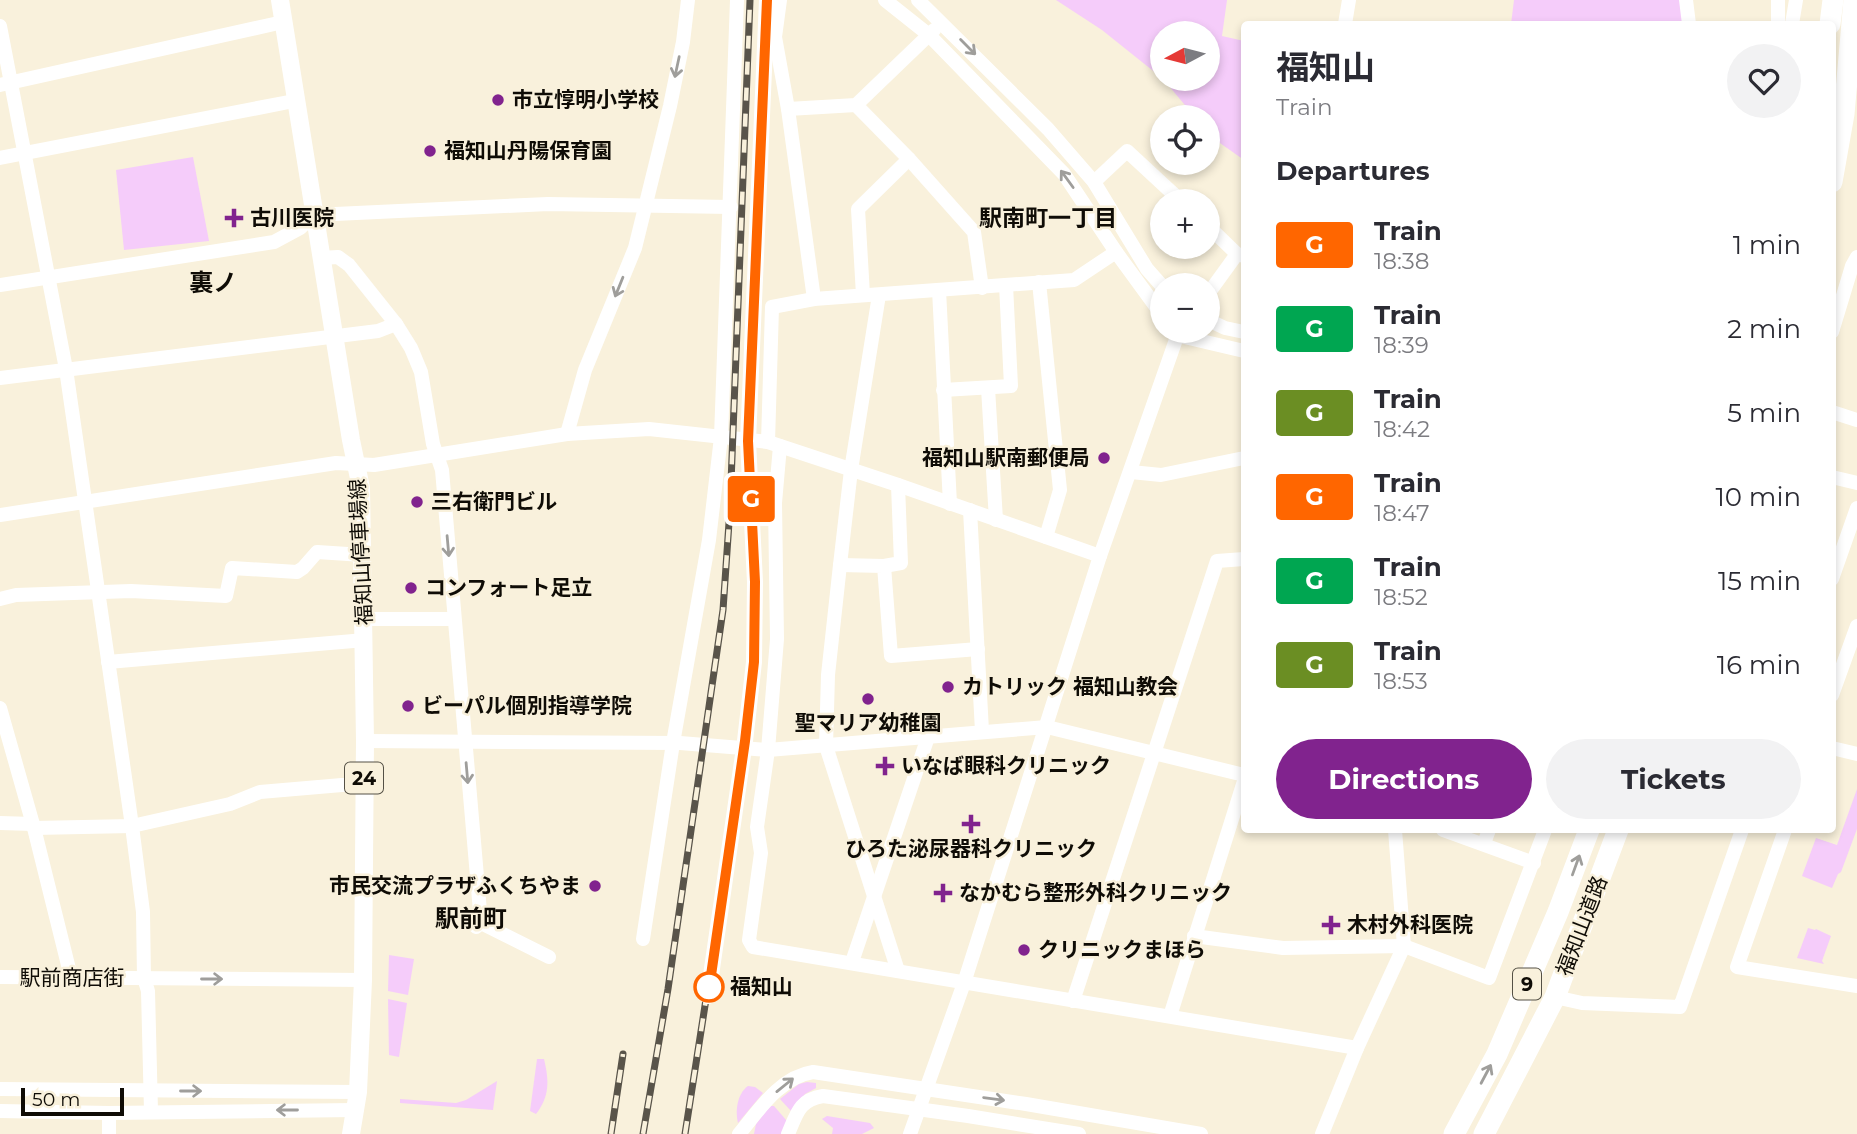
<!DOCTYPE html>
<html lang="en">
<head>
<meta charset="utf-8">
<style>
	:root { --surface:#fff; --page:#f2f2f3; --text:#2b2b33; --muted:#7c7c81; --accent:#81238e }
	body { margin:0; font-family:Montserrat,"Noto Sans JP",sans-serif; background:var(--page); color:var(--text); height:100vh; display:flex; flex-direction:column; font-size:26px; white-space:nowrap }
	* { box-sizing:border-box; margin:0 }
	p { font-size:23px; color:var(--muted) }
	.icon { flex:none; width:38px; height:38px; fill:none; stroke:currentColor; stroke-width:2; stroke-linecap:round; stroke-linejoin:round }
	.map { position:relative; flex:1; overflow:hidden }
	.sheet { position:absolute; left:1241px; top:21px; width:595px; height:812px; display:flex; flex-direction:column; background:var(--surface); border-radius:7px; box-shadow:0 4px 10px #0003 }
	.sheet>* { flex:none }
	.badge { padding:0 14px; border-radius:5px; font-size:24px; line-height:46px }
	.needle { width:46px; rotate:263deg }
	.buttons { position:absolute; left:1150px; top:21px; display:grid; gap:14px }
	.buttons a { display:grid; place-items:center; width:70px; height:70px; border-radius:50%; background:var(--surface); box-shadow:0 4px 10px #0003; font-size:35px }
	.scale { position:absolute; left:21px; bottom:18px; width:103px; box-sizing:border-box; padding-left:7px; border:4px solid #0f0c06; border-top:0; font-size:19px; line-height:24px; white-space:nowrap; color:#0f0c06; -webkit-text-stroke:5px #f9f1dc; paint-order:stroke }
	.map>.badge { position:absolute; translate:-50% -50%; box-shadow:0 0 0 4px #fff }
	h2 { padding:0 35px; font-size:26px; line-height:63px }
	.round { display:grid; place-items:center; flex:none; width:74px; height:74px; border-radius:37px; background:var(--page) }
	.overview { display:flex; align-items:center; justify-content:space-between; height:119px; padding:0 35px }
	h1 { font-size:33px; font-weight:700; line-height:52px }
	.cta { display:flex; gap:14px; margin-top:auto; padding:14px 35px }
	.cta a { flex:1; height:80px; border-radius:42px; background:var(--accent); color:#fff; font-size:28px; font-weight:700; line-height:80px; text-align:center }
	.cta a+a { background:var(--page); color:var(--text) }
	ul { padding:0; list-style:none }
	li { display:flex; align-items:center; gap:21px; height:84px; padding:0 35px }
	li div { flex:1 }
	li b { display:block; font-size:26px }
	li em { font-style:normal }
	li .badge { min-width:77px; font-weight:700; text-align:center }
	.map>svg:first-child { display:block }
	.green { fill:#f5ccfa }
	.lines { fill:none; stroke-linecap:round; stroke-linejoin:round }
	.minor { stroke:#fff; stroke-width:14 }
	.major { stroke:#fff; stroke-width:18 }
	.highway { stroke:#fff; stroke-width:21 }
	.rail-casing { stroke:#59544a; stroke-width:7 }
	.rail { stroke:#f9f1dc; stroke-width:4.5; stroke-dasharray:13; stroke-linecap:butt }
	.oneway { stroke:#9f9e9b }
	.line-casing { stroke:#fff; stroke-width:16 }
	.line { stroke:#f60; stroke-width:10 }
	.poi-dot { fill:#81238e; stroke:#f9f1dc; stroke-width:2.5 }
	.stop-dot { fill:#fff; stroke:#f60; stroke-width:3.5 }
	.labels { text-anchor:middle; stroke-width:5; stroke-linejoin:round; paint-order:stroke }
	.shield { fill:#f9f1dc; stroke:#555146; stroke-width:2 }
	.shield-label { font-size:19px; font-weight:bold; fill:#0f0c06 }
	.poi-label { font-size:21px; font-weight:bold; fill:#0f0c06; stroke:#f9f1dc; text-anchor:start }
	.street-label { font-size:21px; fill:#0f0c06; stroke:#f9f1dc }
	.stop-label { font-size:21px; font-weight:bold; fill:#0f0c06; stroke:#f9f1dc; text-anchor:start }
	.neighbourhood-label { font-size:23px; font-weight:bold; fill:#0f0c06; stroke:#f9f1dc }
	.quarter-label { font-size:24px; font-weight:bold; fill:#0f0c06; stroke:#f9f1dc }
</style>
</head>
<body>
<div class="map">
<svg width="1857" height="1134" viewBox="0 0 1857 1134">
	<rect width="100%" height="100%" fill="#f9f1dc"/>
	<g class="green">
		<polygon points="1056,0 1227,0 1222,36 1244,41 1244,160 1210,136 1208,133 1208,117 1195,117 1163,79 1208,79 1208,33 1162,33 1162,78 1102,30"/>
		<polygon points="1514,0 1680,0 1683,24 1511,24"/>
		<polygon points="193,157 209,241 124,250 116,170"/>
		<polygon points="1857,789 1857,829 1841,872 1838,874 1832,888 1802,876 1816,838 1837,845"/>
		<polygon points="1808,928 1815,930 1816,929 1831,936 1822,961 1824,964 1797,958"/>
		<polygon points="389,955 414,959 408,995 388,991"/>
		<polygon points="388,999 407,1003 399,1057 389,1055"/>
		<path d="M 537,1059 L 544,1059 C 549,1080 550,1096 536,1114 L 530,1111 Z"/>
		<polygon points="497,1081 493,1110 400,1103 400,1099 456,1103 466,1100"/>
		<polygon points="807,1082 816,1083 816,1088 805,1094 791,1111 780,1099 799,1084"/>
		<path d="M 748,1086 L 755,1087 L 763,1093 L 738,1123 C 735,1111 737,1094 748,1086 Z"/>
		<polygon points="770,1106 774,1106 787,1121 782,1134 754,1134 756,1124"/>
		<polygon points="827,1116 870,1123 874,1128 862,1134 832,1134 833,1128 822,1119"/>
	</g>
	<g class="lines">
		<g class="minor">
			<polyline points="780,0 775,37 788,109 814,299"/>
			<polyline points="885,0 929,35 1064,174 1116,252 1162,315"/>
			<polyline points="918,0 1048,129 1094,182 1147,269 1162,286"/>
			<polyline points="1686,0 1689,24"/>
			<polyline points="1345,24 1349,0"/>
			<polyline points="1778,24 1778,0"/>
			<polyline points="1792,24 1796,0"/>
			<polyline points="0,26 66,369 132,826 143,912 144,978 148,991 151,1111"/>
			<polyline points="0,85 283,22"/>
			<polyline points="856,105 909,159 974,232 982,288"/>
			<polyline points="788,109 856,105 934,30"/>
			<polyline points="0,158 294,101"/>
			<polyline points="1094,182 1127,151 1181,201"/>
			<polyline points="1208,226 1237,254 1244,256"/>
			<polyline points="321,258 338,257 349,265 396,324 411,348 421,372 433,444 442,470 481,923 476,927"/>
			<polyline points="1039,282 1060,490 1046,537"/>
			<polyline points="0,285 274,242 300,228 314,215 548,204 731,207"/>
			<polyline points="939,290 950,504"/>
			<polyline points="1208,294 1237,254"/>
			<polyline points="863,295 858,209 909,159"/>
			<polyline points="879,295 851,470 840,565 828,675 826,746 898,971"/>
			<polyline points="1208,320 1225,328 1244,332"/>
			<polyline points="1173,331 1176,335 1244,351"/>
			<polyline points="1832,332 1852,266 1857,257"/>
			<polyline points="0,378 378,331 396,324"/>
			<polyline points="988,388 996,520"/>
			<polyline points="943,390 1011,386 1006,285"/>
			<polyline points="1832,412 1857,420"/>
			<polyline points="567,434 585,370 635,248 670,106 683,42 688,0"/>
			<polyline points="768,442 772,307 814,299 1074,280 1116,252"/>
			<polyline points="780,446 775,503 777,639 768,750 757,827 761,853 749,940 753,947 1357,1048"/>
			<polyline points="1131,472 1161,475 1244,458"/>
			<polyline points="1832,477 1857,483"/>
			<polyline points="970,510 982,731"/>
			<polyline points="0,515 336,463 374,465 567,434 649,429 768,442 898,485 1100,556"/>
			<polyline points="840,565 884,566 891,656 978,649"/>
			<polyline points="884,566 901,563 898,485"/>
			<polyline points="1832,579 1857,508"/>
			<polyline points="0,599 16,595 131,591 226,596 232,568 297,572 303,568 317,552 363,555"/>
			<polyline points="365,619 454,619"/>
			<polyline points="108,662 365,640"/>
			<polyline points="1832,695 1857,626"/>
			<polyline points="0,708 34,828 71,977"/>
			<polyline points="365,741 680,743 768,750 1047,727 1244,775"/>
			<polyline points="1832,748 1857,754"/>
			<polyline points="0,823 33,824"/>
			<polyline points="34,828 132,826 230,804 260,792 342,785 363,785"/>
			<polyline points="1443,830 1534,863"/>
			<polyline points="1785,830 1737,967 1857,986"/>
			<polyline points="1484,843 1489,830"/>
			<polyline points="481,923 549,957"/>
			<polyline points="1194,936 1283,948 1404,946 1489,978 1545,830"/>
			<polyline points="643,939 673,743 709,540 721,437 737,0"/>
			<polyline points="852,962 928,737"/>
			<polyline points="0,977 363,980"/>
			<polyline points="1555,997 1582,1003 1680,1007 1742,830"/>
			<polyline points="1073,1001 1217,561 1244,559"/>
			<polyline points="1170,1016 1244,781"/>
			<polyline points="0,1089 358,1092"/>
			<polyline points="0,1111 109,1113 355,1110"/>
			<polyline points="109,1134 109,1113"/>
			<path d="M 739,1134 C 759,1110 780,1077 813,1072 L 1026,1104 L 1201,1134"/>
			<path d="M 788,1134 C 797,1113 799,1100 823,1096 L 968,1116 L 1079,1134"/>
			<polyline points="910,1134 964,983 1100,556 1179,331"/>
			<polyline points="1322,1134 1357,1048 1404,946 1395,830"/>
		</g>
		<polyline class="major" points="280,0 351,440 361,488 365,741 363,980 358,1092 351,1134"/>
		<g class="highway">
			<polyline points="1830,24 1833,0"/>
			<polyline points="1832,182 1844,114 1854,0"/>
			<polyline points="1454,1134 1497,1054 1558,912 1589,830"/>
			<polyline points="1484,1134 1555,997 1618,830"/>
		</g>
		<g class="rail-casing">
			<g id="rail">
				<polyline points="611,1134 623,1054"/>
				<polyline points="643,1134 668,989 723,610 730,508 750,0"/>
				<polyline points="685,1134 735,813 754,662 755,581 748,441 767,0"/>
			</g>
		</g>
		<use href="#rail" class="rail"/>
	</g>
	<defs><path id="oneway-shaft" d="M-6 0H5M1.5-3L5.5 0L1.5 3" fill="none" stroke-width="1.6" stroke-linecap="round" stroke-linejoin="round" transform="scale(1.75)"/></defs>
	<g class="oneway">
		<use href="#oneway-shaft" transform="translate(968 47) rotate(45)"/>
		<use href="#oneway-shaft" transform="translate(677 67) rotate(102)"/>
		<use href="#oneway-shaft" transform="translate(1067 179) rotate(-126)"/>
		<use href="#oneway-shaft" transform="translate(619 287) rotate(112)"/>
		<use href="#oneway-shaft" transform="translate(448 546) rotate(85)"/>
		<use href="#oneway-shaft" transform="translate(467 773) rotate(85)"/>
		<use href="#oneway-shaft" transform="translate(1576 865) rotate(-70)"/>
		<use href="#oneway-shaft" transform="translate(212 979)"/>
		<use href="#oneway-shaft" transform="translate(1486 1074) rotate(-62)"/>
		<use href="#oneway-shaft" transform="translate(785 1085) rotate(-39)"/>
		<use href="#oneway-shaft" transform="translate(191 1091)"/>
		<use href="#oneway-shaft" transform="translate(994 1099) rotate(8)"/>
		<use href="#oneway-shaft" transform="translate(287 1110) rotate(180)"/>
	</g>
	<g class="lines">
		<g class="line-casing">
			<polyline id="line" points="708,996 745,741 754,662 755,582 748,441 767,0"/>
		</g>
		<use href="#line" class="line"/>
	</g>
	<g class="poi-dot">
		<circle cx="498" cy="100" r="7"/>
		<circle cx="430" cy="151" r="7"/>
		<path d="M230.5 207.5h7v7h7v7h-7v7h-7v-7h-7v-7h7z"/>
		<circle cx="1104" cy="458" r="7"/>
		<circle cx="417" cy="502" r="7"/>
		<circle cx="411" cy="588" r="7"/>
		<circle cx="948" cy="687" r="7"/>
		<circle cx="868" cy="699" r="7"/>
		<circle cx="408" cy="706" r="7"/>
		<path d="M881.5 755.5h7v7h7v7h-7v7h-7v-7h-7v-7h7z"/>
		<path d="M967.5 813.5h7v7h7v7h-7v7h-7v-7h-7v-7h7z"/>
		<circle cx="595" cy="886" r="7"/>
		<path d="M939.5 882.5h7v7h7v7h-7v7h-7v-7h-7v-7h7z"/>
		<path d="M1327.5 914.5h7v7h7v7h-7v7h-7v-7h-7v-7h7z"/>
		<circle cx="1024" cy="950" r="7"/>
	</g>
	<circle class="stop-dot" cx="709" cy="987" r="14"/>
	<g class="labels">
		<g class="shield">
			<rect x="345" y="762.5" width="38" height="31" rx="5"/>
			<rect x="1513" y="968.5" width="28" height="31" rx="5"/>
		</g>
		<g class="shield-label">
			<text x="364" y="785">24</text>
			<text x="1527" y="991">9</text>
		</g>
		<g class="poi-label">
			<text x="512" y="107">市立惇明小学校</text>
			<text x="444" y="158">福知山丹陽保育園</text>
			<text x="250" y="225">古川医院</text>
			<text x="1090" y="465" text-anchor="end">福知山駅南郵便局</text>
			<text x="431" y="509">三右衛門ビル</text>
			<text x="425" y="595">コンフォート足立</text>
			<text x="962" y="694">カトリック 福知山教会</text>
			<text x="422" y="713">ビーパル個別指導学院</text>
			<text x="868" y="730" text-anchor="middle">聖マリア幼稚園</text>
			<text x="901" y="773">いなば眼科クリニック</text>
			<text x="971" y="856" text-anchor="middle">ひろた泌尿器科クリニック</text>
			<text x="581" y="893" text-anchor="end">市民交流プラザふくちやま</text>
			<text x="959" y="900">なかむら整形外科クリニック</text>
			<text x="1347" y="932">木村外科医院</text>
			<text x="1038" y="957">クリニックまほら</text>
		</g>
		<g class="street-label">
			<text transform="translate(361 552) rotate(-93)" y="7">福知山停車場線</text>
			<text transform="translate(1582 926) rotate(-69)" y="7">福知山道路</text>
			<text x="72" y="985">駅前商店街</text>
		</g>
		<g class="stop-label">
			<text x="730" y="994">福知山</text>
		</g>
		<g class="neighbourhood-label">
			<text x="1048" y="226">駅南町一丁目</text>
		</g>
		<g class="quarter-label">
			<text x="213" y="291">裏ノ</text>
			<text x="471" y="927">駅前町</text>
		</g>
	</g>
</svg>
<div class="buttons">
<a><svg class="needle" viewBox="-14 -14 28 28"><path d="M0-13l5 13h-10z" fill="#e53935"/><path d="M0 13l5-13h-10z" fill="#7c7c81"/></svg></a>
<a><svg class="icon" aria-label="locate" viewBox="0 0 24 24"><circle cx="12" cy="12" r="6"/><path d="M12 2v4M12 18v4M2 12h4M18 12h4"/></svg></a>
<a>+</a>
<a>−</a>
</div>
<div class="scale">50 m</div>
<b class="badge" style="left:751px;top:499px;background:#f60;color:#fff">G</b>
<section class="sheet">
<div class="overview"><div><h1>福知山</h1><p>Train</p></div><a class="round"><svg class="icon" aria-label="heart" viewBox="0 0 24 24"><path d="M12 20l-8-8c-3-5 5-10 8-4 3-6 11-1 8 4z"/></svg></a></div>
<h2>Departures</h2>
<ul>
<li><span class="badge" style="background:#f60;color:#fff">G</span><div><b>Train</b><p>18:38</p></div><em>1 min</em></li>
<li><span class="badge" style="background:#00a651;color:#fff">G</span><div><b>Train</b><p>18:39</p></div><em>2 min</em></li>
<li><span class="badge" style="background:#6b8e23;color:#fff">G</span><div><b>Train</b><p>18:42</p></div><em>5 min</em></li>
<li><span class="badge" style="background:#f60;color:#fff">G</span><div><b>Train</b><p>18:47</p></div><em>10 min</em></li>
<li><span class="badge" style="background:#00a651;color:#fff">G</span><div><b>Train</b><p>18:52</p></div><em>15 min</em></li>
<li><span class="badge" style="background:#6b8e23;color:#fff">G</span><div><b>Train</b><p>18:53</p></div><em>16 min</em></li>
</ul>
<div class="cta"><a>Directions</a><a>Tickets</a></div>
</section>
</div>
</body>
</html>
